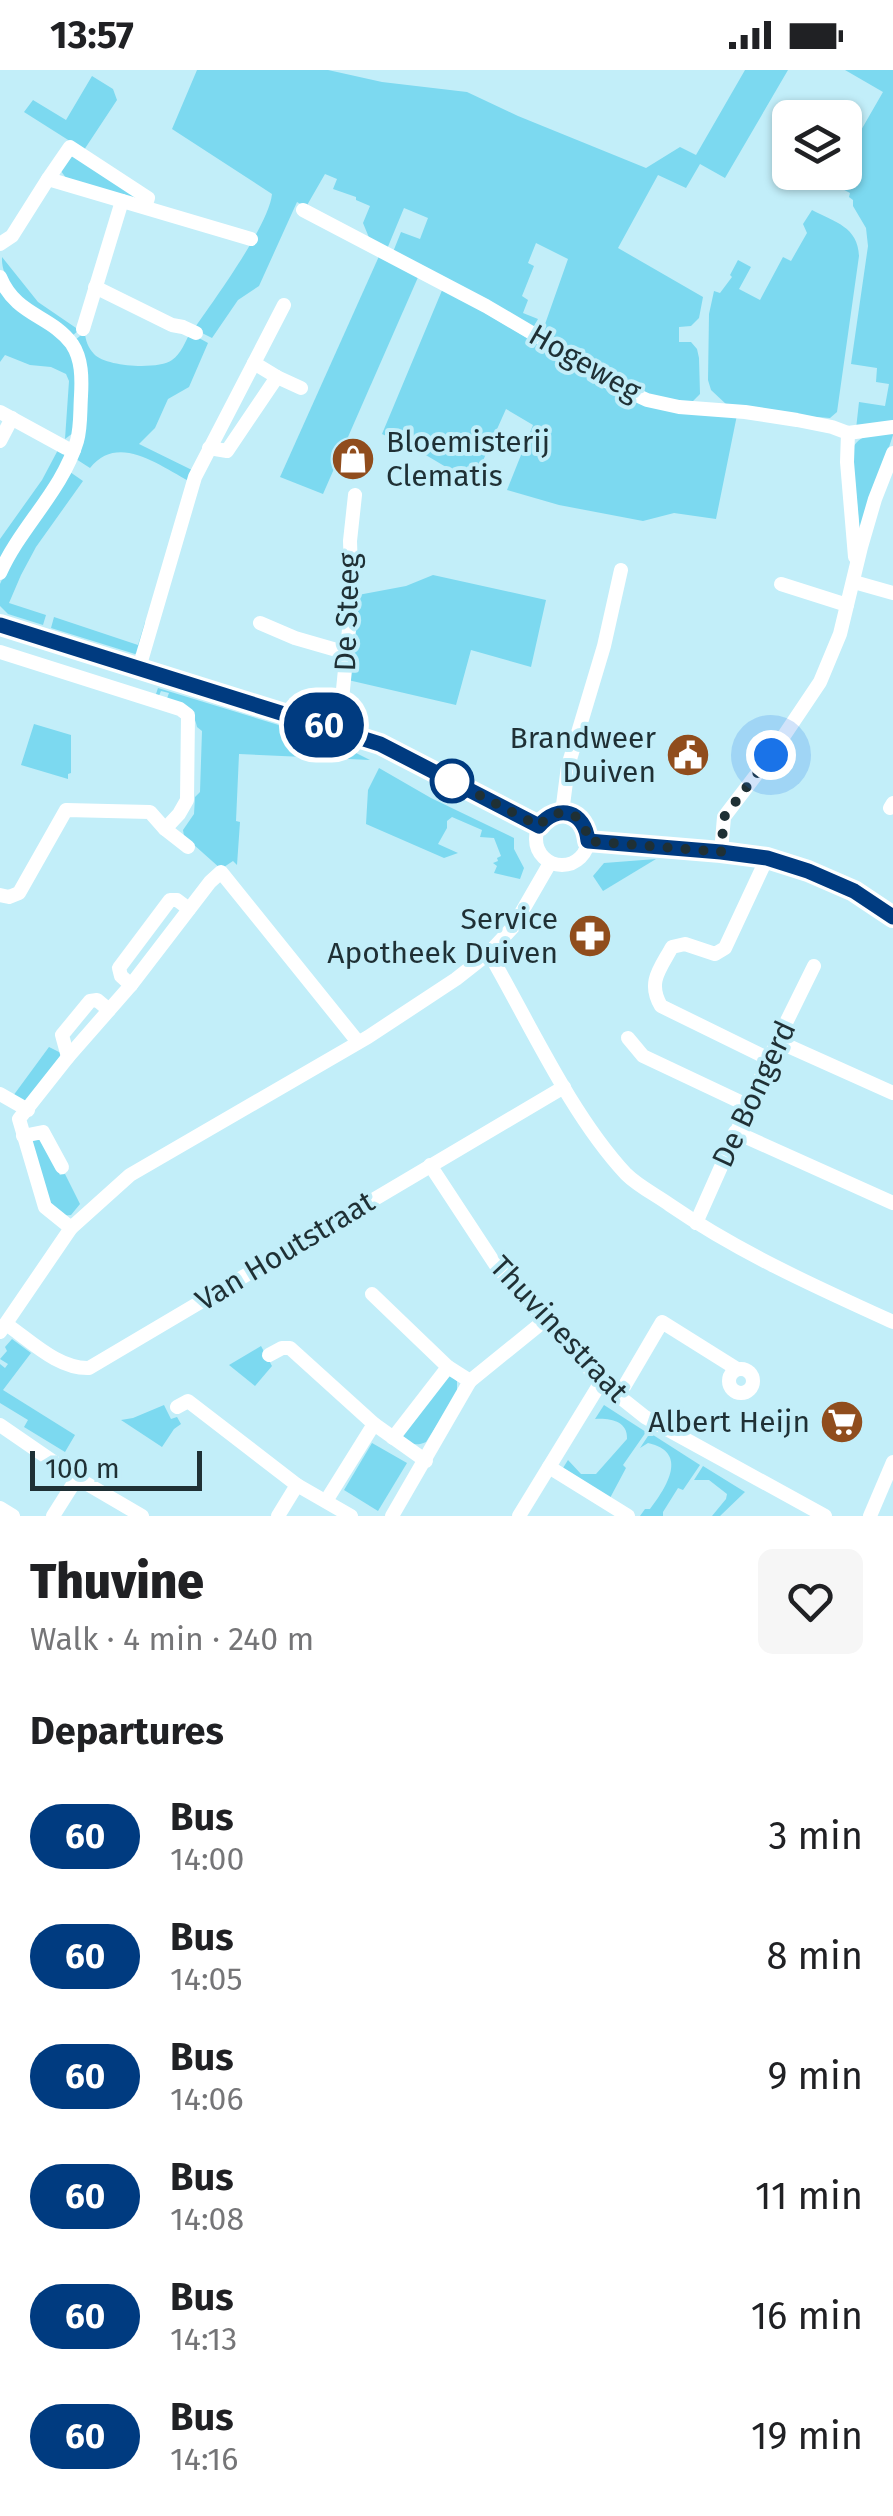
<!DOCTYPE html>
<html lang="en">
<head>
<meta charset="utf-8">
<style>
	:root { --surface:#fff; --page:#f6f6f6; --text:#202124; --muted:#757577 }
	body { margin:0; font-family:"Fira Sans",sans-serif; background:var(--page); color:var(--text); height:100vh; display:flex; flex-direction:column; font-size:38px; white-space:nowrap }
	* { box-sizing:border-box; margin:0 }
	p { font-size:32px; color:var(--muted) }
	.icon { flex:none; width:55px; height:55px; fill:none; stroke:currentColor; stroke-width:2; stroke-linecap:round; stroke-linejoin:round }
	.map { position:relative; height:1446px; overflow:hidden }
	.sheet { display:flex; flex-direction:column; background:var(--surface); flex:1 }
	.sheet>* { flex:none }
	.badge { padding:0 20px; border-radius:32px; font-size:35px; line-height:65px }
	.buttons { position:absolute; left:772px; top:30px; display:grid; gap:20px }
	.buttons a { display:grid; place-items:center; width:90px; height:90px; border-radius:15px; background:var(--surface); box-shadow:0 2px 8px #0004; font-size:50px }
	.scale { position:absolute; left:30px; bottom:25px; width:172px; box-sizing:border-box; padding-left:10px; border:5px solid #1f3035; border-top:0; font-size:28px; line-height:35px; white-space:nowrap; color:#1f3035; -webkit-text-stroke:8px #c2eef9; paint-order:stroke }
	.you { position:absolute; width:50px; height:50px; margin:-25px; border:8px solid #fff; border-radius:50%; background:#1a73e8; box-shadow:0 0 0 15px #1a73e833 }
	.map>.badge { position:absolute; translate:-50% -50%; box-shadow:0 0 0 5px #fff }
	h2 { padding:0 30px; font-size:38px; line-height:90px }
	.round { display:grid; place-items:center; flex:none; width:105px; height:105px; border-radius:15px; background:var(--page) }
	.head { display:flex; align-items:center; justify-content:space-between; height:170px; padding:0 30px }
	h1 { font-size:48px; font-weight:800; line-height:75px }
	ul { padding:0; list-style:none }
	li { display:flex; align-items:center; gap:30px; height:120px; padding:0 30px }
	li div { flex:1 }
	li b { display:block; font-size:38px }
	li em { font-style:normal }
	li .badge { min-width:110px; font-weight:700; text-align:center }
	.status { display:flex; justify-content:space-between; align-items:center; height:70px; padding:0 50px; background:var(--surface); direction:ltr }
	.status svg { height:28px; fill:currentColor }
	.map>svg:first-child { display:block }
	.green { fill:#7cd9f0 }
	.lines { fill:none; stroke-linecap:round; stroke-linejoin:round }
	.minor { stroke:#fff; stroke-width:14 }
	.line-casing { stroke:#fff; stroke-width:22 }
	.line { stroke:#003b80; stroke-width:15 }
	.walk { stroke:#1f3035; stroke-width:10; stroke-dasharray:0 18 }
	.stop-dot { fill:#fff; stroke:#003b80; stroke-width:5 }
	.labels { text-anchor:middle; stroke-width:8; stroke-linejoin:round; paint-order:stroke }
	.street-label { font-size:30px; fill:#1f3035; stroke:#c2eef9 }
	.poi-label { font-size:30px; fill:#1f3035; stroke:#c2eef9; text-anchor:end }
</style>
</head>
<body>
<div class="status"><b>13:57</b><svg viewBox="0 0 49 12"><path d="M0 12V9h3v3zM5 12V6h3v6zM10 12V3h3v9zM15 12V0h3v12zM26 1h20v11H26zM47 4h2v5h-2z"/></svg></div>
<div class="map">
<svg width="893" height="1446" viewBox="0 0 893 1446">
	<rect width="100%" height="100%" fill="#c2eef9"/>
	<g class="green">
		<path d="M 197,0 L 328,0 L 382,12 L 467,22 L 518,46 L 646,98 L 680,77 L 696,85 L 745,0 L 788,0 L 725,108 L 700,94 L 686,118 L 658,105 L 618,178 L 703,227 L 699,248 L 691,256 L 679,257 L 679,272 L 691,272 L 697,279 L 699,288 L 700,324 L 690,334 C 632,326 595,296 546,265 L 544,257 L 568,189 L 536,173 L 528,193 L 534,196 L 522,226 L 528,230 L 523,243 L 538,249 L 533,258 L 393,182 L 401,162 L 420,169 L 428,148 L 404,138 L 387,179 L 370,170 L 363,153 L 370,136 L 356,130 L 356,127 L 333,119 L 337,109 L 325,104 L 306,137 L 297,132 L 259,216 L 238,230 L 212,268 L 194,259 C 214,230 269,155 272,124 L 172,59 Z"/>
		<polygon points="845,0 893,0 893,353 856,359 859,332 885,336 889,314 876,312 877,298 851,294 868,176 866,158 853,136 853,130 849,127 850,123 831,113 837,103 845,102 845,88 883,22"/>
		<polygon points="92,6 113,19 117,30 84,80 24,42 33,30 66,50"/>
		<polygon points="73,86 138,129 66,108 61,101 69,87"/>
		<path d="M 812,140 C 835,152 858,157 859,186 L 837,342 L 830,348 L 817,347 L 810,349 L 727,335 L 711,320 L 708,310 L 709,244 L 714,221 L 720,223 L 732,207 L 730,205 L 738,190 L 751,197 L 739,219 L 760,230 L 783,187 L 791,191 L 807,163 L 803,154 Z"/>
		<polygon points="380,184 419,205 323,424 280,407"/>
		<path d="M 2,187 L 38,232 L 79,260 L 72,266 C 48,250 0,221 2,187 Z"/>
		<path d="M 0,218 C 23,237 73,267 76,298 C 78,319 74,342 73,363 L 65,369 L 69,311 L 66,304 L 51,297 L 30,295 L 5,285 L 0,292 Z"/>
		<polygon points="443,218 607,315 737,345 716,449 674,443 643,451 559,435 507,420 533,355 506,339 473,413 419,381 382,364"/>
		<path d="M 85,262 C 85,269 88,278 94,284 C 106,297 158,300 172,290 C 181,284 185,272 190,263 L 208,273 L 189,317 L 168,329 L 155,358 L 139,374 L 194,401 L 189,411 C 158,395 118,363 90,398 L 76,389 L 75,270 Z"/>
		<path d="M 892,362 L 893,365 L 860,465 L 852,380 C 859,363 876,364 892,362 Z"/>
		<polygon points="59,378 65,383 65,390 0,490 0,469 42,410"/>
		<polygon points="70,402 83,411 36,477 21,505 9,533 46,545 43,555 8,544 0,536 0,514 12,488"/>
		<polygon points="433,505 546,530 531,597 471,580 456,635 348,610 358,525 406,516"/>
		<polygon points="54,547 138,575 145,552 149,554 139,582 135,584 51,558"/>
		<path d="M 158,618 L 334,672 L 370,690 L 239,684 L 236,751 L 240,752 L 237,795 L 233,791 L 221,799 L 184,766 L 183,760 L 194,744 L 195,727 L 200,722 L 202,661 L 197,657 C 194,639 181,637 166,631 L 169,623 L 161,621 L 158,628 L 155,627 Z"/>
		<polygon points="34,654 71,665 71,703 68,704 68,709 21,695"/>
		<polygon points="379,698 431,728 514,768 514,779 524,798 520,809 494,803 497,796 493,793 498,791 497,788 501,786 494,768 480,767 482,760 452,747 447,751 447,758 438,774 458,783 444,788 366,754 368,720"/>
		<polygon points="656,789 603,821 593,806 604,793"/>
		<polygon points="49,977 61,983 63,987 28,1031 23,1032 13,1026"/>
		<polygon points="39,1068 60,1105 65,1104 80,1134 71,1145 61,1146 47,1135 29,1071"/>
		<polygon points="12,1269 31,1283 3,1320 75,1365 65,1382 24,1357 28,1350 0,1333 0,1294 5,1298 8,1294 0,1289 7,1281 5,1277"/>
		<polygon points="261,1276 272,1296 255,1316 229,1295"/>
		<path d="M 450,1305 L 457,1311 L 457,1324 L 426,1372 C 417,1376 411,1375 403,1368 L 402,1364 Z"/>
		<polygon points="164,1335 171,1349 177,1347 181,1354 174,1359 162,1377 121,1350 133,1348"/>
		<path d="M 604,1335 L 646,1362 L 623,1395 L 626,1398 L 610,1428 L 563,1398 L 568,1390 L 581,1404 L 596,1404 L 627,1369 C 628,1351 610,1348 595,1349 Z"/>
		<path d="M 650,1363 L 700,1395 L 683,1420 L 678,1418 L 663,1442 L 663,1446 L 640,1446 L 645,1439 L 650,1439 C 667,1417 689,1382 648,1373 L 640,1378 Z"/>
		<polygon points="372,1373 407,1393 378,1441 344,1420"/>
		<polygon points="703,1396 745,1422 720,1446 712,1446 726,1429 727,1424 709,1410 694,1410"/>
	</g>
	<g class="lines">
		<g class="minor">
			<polyline points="48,109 70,77 148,128 145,137"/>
			<polyline points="303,140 486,236 537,266 606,311 647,330 679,337 745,342 797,350 832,357 848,363 893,357"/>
			<polyline points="0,174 12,166 48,109 251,169"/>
			<path d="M 0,207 C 16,246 51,245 72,274 C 82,289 82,308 81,326 C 80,341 81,357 77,371 C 62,421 21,456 0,503"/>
			<polyline points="95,217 172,255 183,257 196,263"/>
			<polyline points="83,259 122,131"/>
			<polyline points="254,293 277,307 301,318"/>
			<polyline points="0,342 66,378 74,380"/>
			<polyline points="848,363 847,392 855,487"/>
			<polyline points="0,371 12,348"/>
			<polyline points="209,378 227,381 277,307"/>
			<polyline points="854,512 893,523"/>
			<polyline points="781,514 847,535"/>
			<polyline points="260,553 295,568 347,583"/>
			<polyline points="0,555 380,674 539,756"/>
			<polyline points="0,582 180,639 188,645 187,730 179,744 165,759"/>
			<polyline points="139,598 195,407 284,235"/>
			<polyline points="339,660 352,529 350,471 355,425"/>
			<polyline points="890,738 893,733"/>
			<circle cx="562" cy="769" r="26"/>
			<polyline points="562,743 568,696 604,576 621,500"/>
			<polyline points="588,771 721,782 767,788 808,801 854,821 893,847"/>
			<polyline points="721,782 724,747 769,688 820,612 840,564 861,477 875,429 893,383"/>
			<path d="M 767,788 L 725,878 L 715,884 L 685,874 L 672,877 C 660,899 647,912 661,936 L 769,989"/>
			<polyline points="0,825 9,827 19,823 66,740 150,742 165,759 188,777"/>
			<path d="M 489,883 C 530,954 571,1045 626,1104 C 638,1116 656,1125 670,1135 C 740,1183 816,1217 893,1252"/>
			<polyline points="131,915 121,906 119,898 170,830 177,830 189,839"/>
			<polyline points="628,968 643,986 749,1036"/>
			<polyline points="777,971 893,1023"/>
			<polyline points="68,987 62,965 90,931 97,930 109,940"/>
			<polyline points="0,1024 28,1040"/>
			<polyline points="735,1062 893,1133"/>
			<polyline points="23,1066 43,1062 62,1097"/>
			<polyline points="430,1095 497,1197 601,1312 645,1347 825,1446"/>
			<polyline points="696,1153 777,971 814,896"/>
			<polyline points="71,1158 45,1137 19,1049 68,987 131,915 210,812 221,802 358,972"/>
			<polyline points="372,1224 448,1297"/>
			<path d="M 6,1254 C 31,1271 58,1299 89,1298 L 564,1017"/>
			<polyline points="0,1262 71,1158 130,1105 368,967 456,909 489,883 513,857 550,793"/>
			<polyline points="269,1285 282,1278 290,1278 374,1354 426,1391"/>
			<circle cx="741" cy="1311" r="12"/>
			<polyline points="470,1311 544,1251"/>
			<polyline points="618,1327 662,1252 737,1299"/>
			<polyline points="177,1337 188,1331 297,1415 351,1446"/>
			<polyline points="0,1355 77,1408 142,1446"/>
			<polyline points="549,1397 628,1446"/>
			<polyline points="326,1431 374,1354"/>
			<polyline points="0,1438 13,1446"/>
			<polyline points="53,1446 77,1408"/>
			<polyline points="278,1446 297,1415"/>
			<polyline points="392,1446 470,1311 448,1297 393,1368"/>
			<polyline points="519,1446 601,1312"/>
			<polyline points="870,1446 893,1392"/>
		</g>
	</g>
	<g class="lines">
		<g class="line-casing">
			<path id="line" d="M 0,555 L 380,674 L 539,756 C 558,733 585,741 588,771 L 721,782 L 767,788 L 808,801 L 854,821 L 893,847"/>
		</g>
		<use href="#line" class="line"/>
		<path class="walk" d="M 452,711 L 450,710 L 539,756 C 558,733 585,741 588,771 L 721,782 L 724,747 L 771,685"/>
	</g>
	<defs>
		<g id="shop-disc" transform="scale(2.25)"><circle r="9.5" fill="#904d1d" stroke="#c2eef9"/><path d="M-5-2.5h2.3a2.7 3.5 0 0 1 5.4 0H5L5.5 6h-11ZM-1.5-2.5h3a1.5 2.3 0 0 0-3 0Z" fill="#fff"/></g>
		<g id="civic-disc" transform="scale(2.25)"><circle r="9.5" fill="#904d1d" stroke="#c2eef9"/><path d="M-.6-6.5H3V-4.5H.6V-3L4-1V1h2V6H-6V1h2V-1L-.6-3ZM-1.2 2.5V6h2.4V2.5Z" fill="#fff"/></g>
		<g id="pharmacy-disc" transform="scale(2.25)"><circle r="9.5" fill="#904d1d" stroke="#c2eef9"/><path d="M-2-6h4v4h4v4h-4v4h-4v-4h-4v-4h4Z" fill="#fff"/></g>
		<g id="supermarket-disc" transform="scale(2.25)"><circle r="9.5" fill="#904d1d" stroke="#c2eef9"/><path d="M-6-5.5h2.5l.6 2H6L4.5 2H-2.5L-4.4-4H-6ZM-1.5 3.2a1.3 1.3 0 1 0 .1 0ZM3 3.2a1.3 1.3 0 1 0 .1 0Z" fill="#fff"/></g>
	</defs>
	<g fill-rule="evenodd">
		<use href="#shop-disc" x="353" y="389"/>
		<use href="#civic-disc" x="688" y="685"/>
		<use href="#pharmacy-disc" x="590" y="866"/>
		<use href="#supermarket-disc" x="842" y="1352"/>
	</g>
	<circle class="stop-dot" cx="452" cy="711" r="20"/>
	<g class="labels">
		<g class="street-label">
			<text transform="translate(585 293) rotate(30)" y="10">Hogeweg</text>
			<text transform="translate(347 542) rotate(-88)" y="10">De Steeg</text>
			<text transform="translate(754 1024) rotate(-65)" y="10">De Bongerd</text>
			<text transform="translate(285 1181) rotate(-31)" y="10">Van Houtstraat</text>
			<text transform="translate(559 1259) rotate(47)" y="10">Thuvinestraat</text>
		</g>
		<g class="poi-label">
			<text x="386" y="382" text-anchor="start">Bloemisterij<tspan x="386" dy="34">Clematis</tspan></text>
			<text x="656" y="678">Brandweer<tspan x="656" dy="34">Duiven</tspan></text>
			<text x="558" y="859">Service<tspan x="558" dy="34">Apotheek Duiven</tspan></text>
			<text x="810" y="1362">Albert Heijn</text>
		</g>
	</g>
</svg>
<div class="buttons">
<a><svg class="icon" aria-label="layers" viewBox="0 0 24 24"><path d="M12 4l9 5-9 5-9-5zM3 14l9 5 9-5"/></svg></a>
</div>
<div class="scale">100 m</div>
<div class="you" style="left:771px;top:685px"></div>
<b class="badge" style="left:324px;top:655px;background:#003b80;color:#fff">60</b>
</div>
<section class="sheet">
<div class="head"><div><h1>Thuvine</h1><p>Walk · 4 min · 240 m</p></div><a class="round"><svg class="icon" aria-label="heart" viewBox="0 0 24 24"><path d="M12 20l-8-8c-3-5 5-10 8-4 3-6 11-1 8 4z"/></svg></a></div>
<h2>Departures</h2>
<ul>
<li><span class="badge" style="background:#003b80;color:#fff">60</span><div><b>Bus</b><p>14:00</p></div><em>3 min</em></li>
<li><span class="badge" style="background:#003b80;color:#fff">60</span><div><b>Bus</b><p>14:05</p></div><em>8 min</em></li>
<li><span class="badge" style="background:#003b80;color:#fff">60</span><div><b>Bus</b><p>14:06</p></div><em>9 min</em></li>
<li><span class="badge" style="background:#003b80;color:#fff">60</span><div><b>Bus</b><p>14:08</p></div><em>11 min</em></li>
<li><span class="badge" style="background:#003b80;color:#fff">60</span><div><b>Bus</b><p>14:13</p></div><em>16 min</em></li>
<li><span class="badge" style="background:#003b80;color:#fff">60</span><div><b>Bus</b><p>14:16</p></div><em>19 min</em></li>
</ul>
</section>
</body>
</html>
